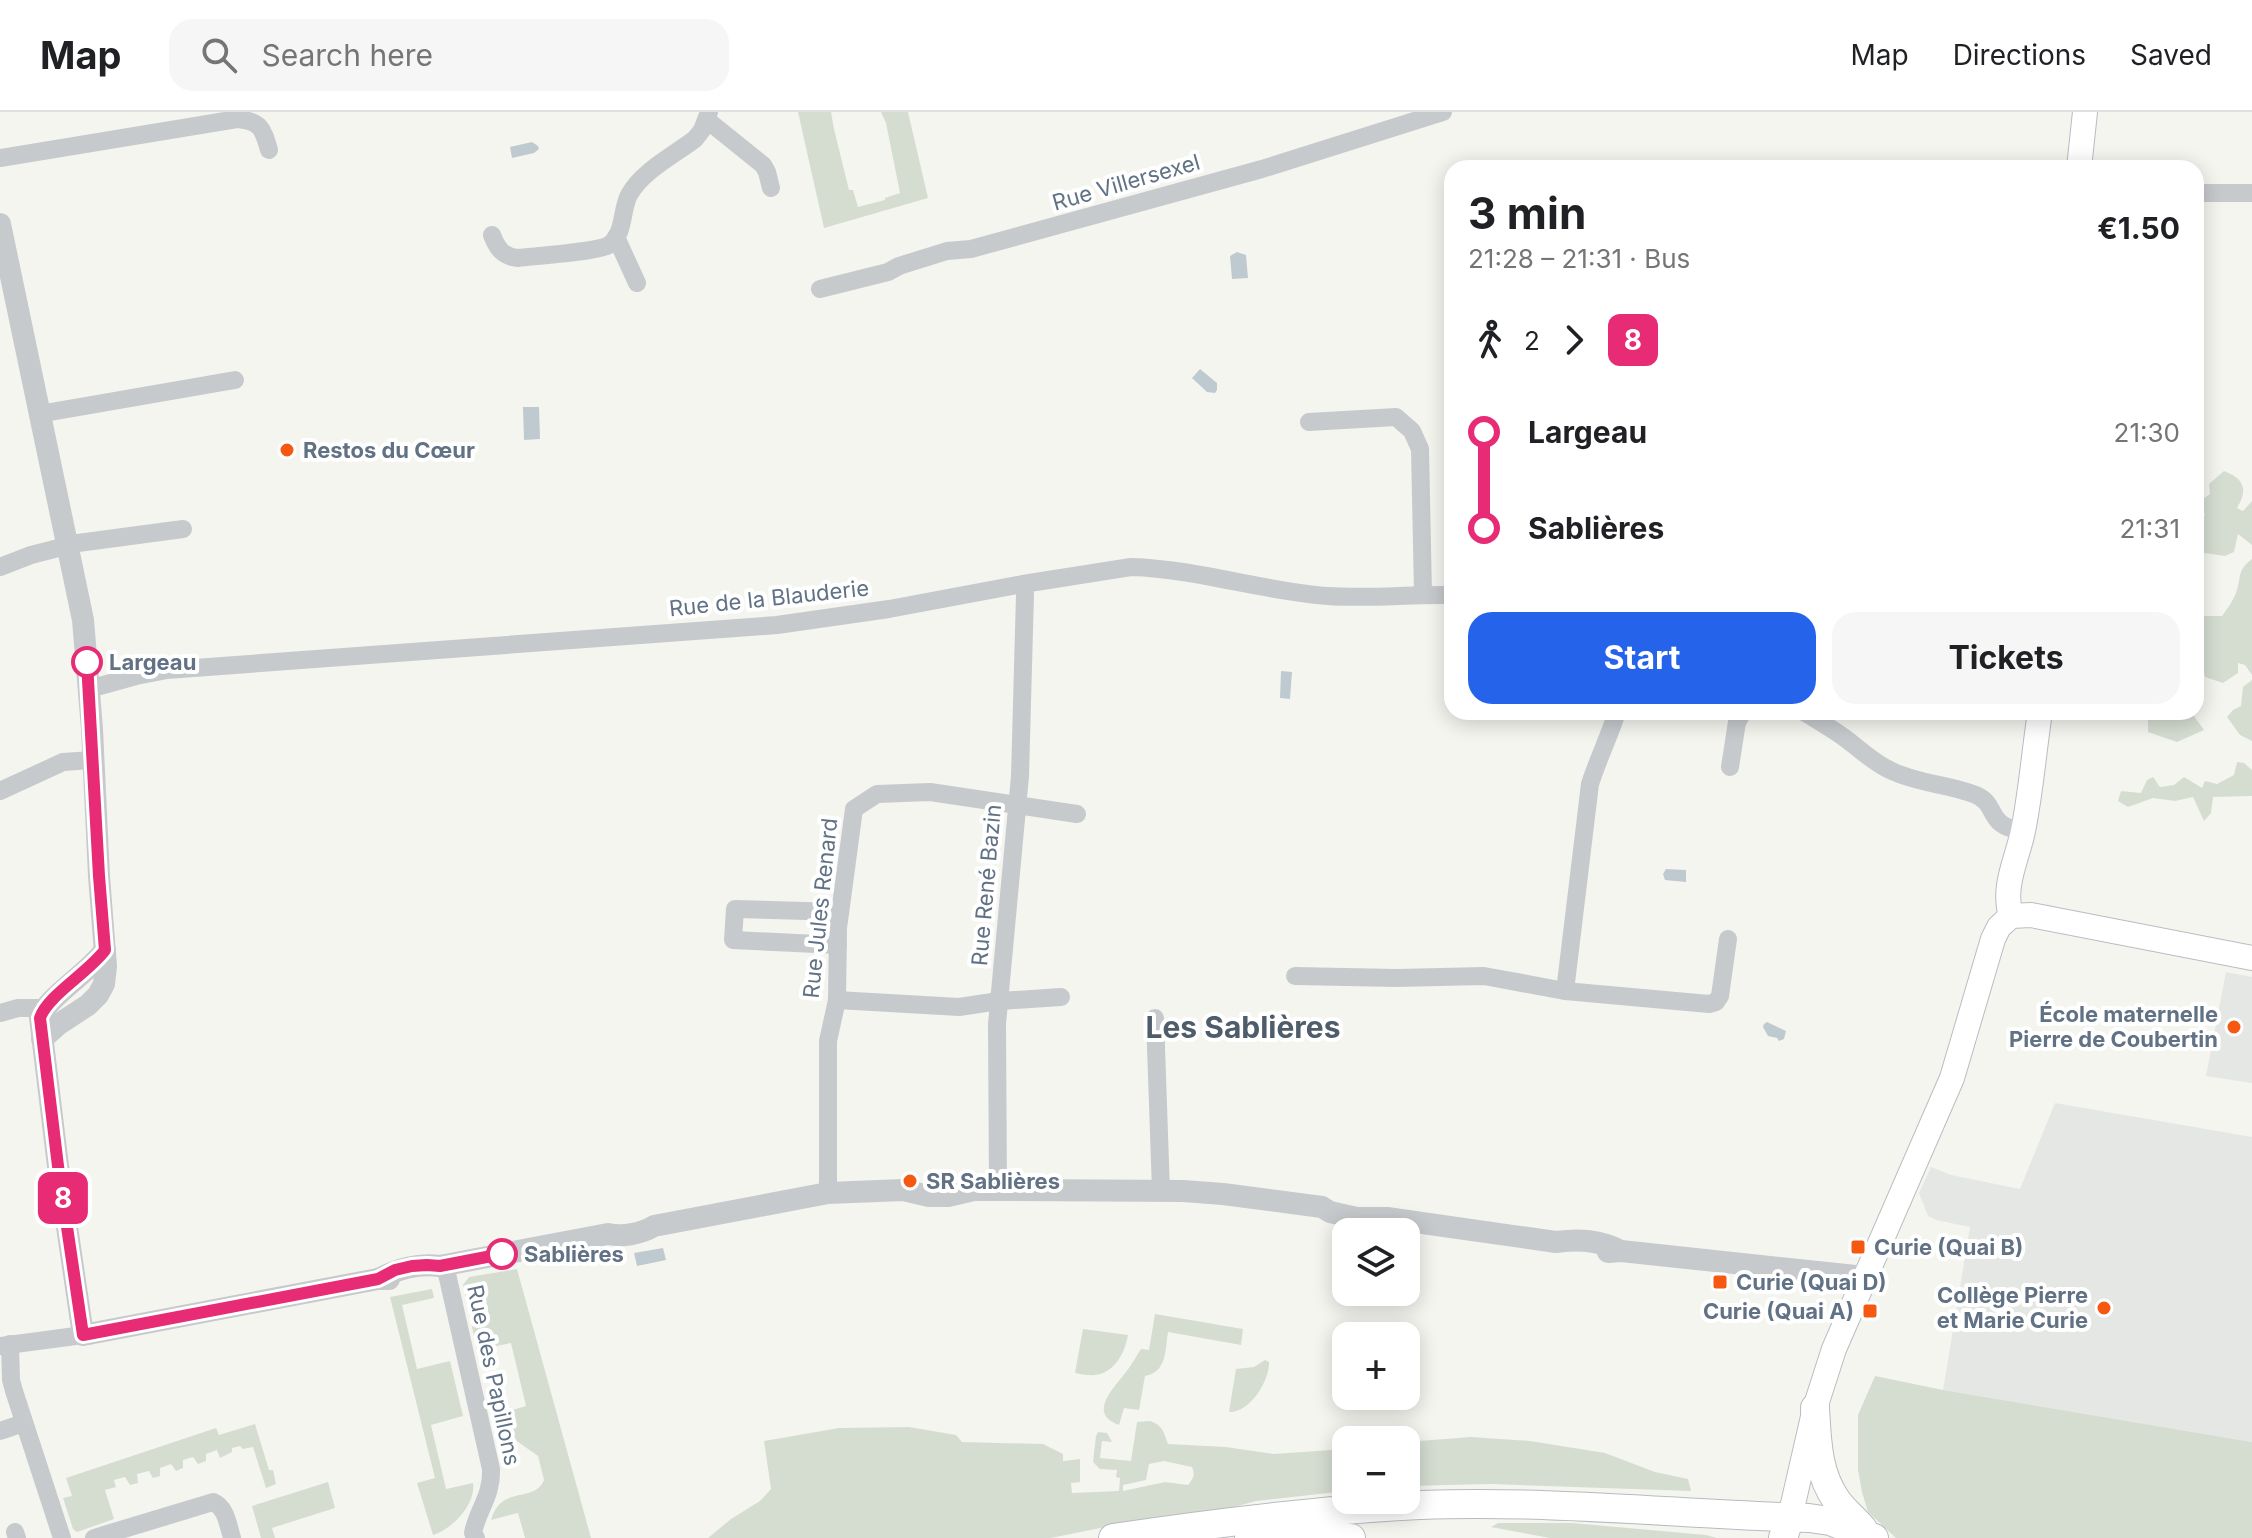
<!DOCTYPE html>
<html lang="en">
<head>
<meta charset="utf-8">
<style>
	:root { --surface:#fff; --page:#f6f6f6; --text:#202124; --muted:#757577; --line:#e0e0e0; --accent:#2563eb }
	body { margin:0; font-family:Inter,sans-serif; background:var(--page); color:var(--text); height:100vh; display:flex; flex-direction:column; font-size:30px; white-space:nowrap }
	* { box-sizing:border-box; margin:0 }
	p { font-size:26px; color:var(--muted) }
	.icon { flex:none; width:44px; height:44px; fill:none; stroke:currentColor; stroke-width:2; stroke-linecap:round; stroke-linejoin:round }
	.map { position:relative; flex:1; overflow:hidden }
	.drawer { position:absolute; left:1444px; top:48px; width:760px; height:560px; display:flex; flex-direction:column; background:var(--surface); border-radius:24px; box-shadow:0 4px 20px #0003 }
	.drawer>* { flex:none }
	.badge { padding:0 16px; border-radius:12px; font-size:28px; line-height:52px }
	.controls { position:absolute; left:1332px; top:1106px; display:grid; gap:16px }
	.controls a { display:grid; place-items:center; width:88px; height:88px; border-radius:16px; background:var(--surface); box-shadow:0 4px 20px #0003; font-size:40px }
	.map>.badge { position:absolute; translate:-50% -50%; box-shadow:0 0 0 4px #fff }
	.legs { display:flex; align-items:center; gap:12px; height:88px; padding:0 24px; font-size:26px }
	.legs p { margin-inline-start:auto }
	.head { display:flex; align-items:center; justify-content:space-between; height:136px; padding:0 24px }
	h1 { font-size:44px; font-weight:700; line-height:60px }
	.primary-button { display:flex; gap:16px; margin-top:auto; padding:16px 24px }
	.primary-button a { flex:1; height:92px; border-radius:24px; background:var(--accent); color:#fff; font-size:32px; font-weight:700; line-height:92px; text-align:center }
	.primary-button a+a { background:var(--page); color:var(--text) }
	ul { padding:0 24px; list-style:none }
	li { display:flex; align-items:center; gap:28px; height:96px; font-size:30px }
	li i { display:grid; place-items:center; width:12px; height:100%; margin:0 10px; background:currentColor }
	li i::after { content:''; width:20px; height:20px; margin:-10px; border:6px solid; border-radius:50%; background:var(--surface) }
	li p { margin-inline-start:auto }
	li:first-child i { background:linear-gradient(#0000 50%,currentColor 0) }
	li:last-child i { background:linear-gradient(currentColor 50%,#0000 0) }
	header { display:flex; align-items:center; gap:48px; box-sizing:border-box; height:112px; padding:0 40px; background:var(--surface); border-bottom:2px solid var(--line) }
	header strong { font-size:38px }
	nav { display:flex; gap:44px; margin-inline-start:auto; font-size:28px }
	.search { width:560px; height:72px; background:var(--page); display:flex; align-items:center; gap:20px; box-sizing:border-box; padding:0 28px; border-radius:24px; color:var(--muted); font-size:30px }
	.map>svg:first-child { display:block }
	.built { fill:#e5e7e4 }
	.green { fill:#d5ddd1; fill-rule:evenodd }
	.water { fill:#bfcad0 }
	.lines { fill:none; stroke-linecap:round; stroke-linejoin:round }
	.secondary-casing { stroke:#b8bdc2; stroke-width:26 }
	.primary-casing { stroke:#b9bcc0; stroke-width:30 }
	.trunk-casing { stroke:#b8bbbe; stroke-width:30 }
	.minor { stroke:#c7cacd; stroke-width:18 }
	.tertiary { stroke:#c7cacd; stroke-width:22 }
	.secondary { stroke:#fff; stroke-width:24 }
	.primary { stroke:#fff; stroke-width:28 }
	.trunk { stroke:#fff; stroke-width:28 }
	.line-1-casing { stroke:#fff; stroke-width:18 }
	.line-1 { stroke:#e72b75; stroke-width:12 }
	.poi-dot { fill:#f55810; stroke:#fff; stroke-width:3 }
	.stop-1-dot { fill:#fff; stroke:#e72b75; stroke-width:4 }
	.labels { text-anchor:middle; stroke-width:8; stroke-linejoin:round; paint-order:stroke }
	.street-label { font-size:22px; fill:#617285; stroke:#fff }
	.poi-label { font-size:22px; font-weight:bold; fill:#617285; stroke:#fff; text-anchor:start }
	.stop-label { font-size:22px; font-weight:bold; fill:#617285; stroke:#fff; text-anchor:start }
	.district-label { font-size:30px; font-weight:bold; fill:#4f5c69; stroke:#fff }
</style>
</head>
<body>
<header>
<strong>Map</strong>
<div class="search"><svg class="icon" aria-label="search" viewBox="0 0 24 24"><circle cx="10" cy="10" r="6"/><path d="M15 15l6 6"/></svg>Search here</div>
<nav><a>Map</a><a>Directions</a><a>Saved</a></nav>
</header>
<div class="map">
<svg width="2252" height="1426" viewBox="0 0 2252 1426">
	<rect width="100%" height="100%" fill="#f5f5f0"/>
	<g class="built">
		<polygon points="2226,860 2252,865 2252,971 2206,964"/>
		<polygon points="2055,991 2252,1025 2252,1330 1943,1278 1970,1115 1936,1108 1928,1104 1919,1081 1931,1055 1951,1063 2020,1077"/>
	</g>
	<g class="green">
		<polygon points="798,0 831,0 834,17 849,78 853,78 858,95 885,88 885,86 900,81 886,11 881,0 908,0 928,86 824,116"/>
		<path d="M 2224,359 C 2245,367 2248,378 2237,396 L 2243,399 L 2252,389 L 2252,433 L 2238,422 L 2234,440 L 2225,444 L 2198,440 L 2201,426 L 2197,412 L 2205,403 L 2201,392 L 2203,387 L 2210,382 L 2209,372 Z"/>
		<path d="M 2252,447 L 2252,563 L 2245,553 L 2238,551 L 2238,561 L 2223,571 L 2205,565 L 2201,550 L 2196,549 L 2196,504 L 2222,504 C 2227,497 2233,489 2236,481 C 2242,465 2236,459 2252,447 Z"/>
		<polygon points="2252,568 2252,629 2240,623 2227,605 2233,598 2241,594 2243,575"/>
		<polygon points="2148,600 2191,600 2204,618 2177,630 2148,620"/>
		<polygon points="2237,650 2244,651 2252,658 2252,684 2213,685 2211,701 2204,709 2193,685 2175,689 2153,686 2128,695 2118,689 2121,679 2141,681 2147,668 2153,665 2160,675 2174,673 2184,665 2202,676 2205,669 2217,672 2234,663"/>
		<path d="M 517,1157 L 591,1426 L 525,1426 L 518,1401 L 491,1408 C 501,1372 534,1392 544,1368 L 538,1344 L 497,1315 L 494,1306 L 498,1302 L 526,1294 L 511,1231 L 477,1238 L 463,1173 L 469,1165 Z"/>
		<path d="M 432,1177 L 434,1186 L 402,1193 L 417,1257 L 450,1249 L 463,1304 L 431,1313 L 446,1377 L 473,1371 C 476,1392 453,1417 433,1423 L 417,1371 L 435,1366 L 390,1185 Z"/>
		<path d="M 1155,1202 L 1243,1217 L 1241,1233 L 1168,1220 C 1165,1238 1167,1260 1145,1264 L 1139,1298 L 1124,1296 L 1119,1313 C 1087,1301 1114,1276 1126,1260 C 1132,1252 1136,1245 1141,1237 L 1149,1238 Z"/>
		<path d="M 1083,1217 L 1128,1223 C 1125,1240 1115,1261 1095,1263 C 1089,1264 1081,1262 1075,1261 Z"/>
		<path d="M 1265,1248 L 1269,1250 C 1270,1268 1250,1301 1229,1300 L 1236,1257 L 1254,1255 Z"/>
		<polygon points="1875,1264 1943,1278 2252,1330 2252,1426 1896,1426 1868,1400 1862,1380 1858,1358 1858,1303"/>
		<path d="M 1150,1309 C 1163,1313 1164,1321 1168,1332 L 1226,1335 L 1274,1342 L 1346,1337 L 1346,1379 L 1256,1389 L 1212,1401 L 1130,1410 L 1051,1426 L 708,1426 L 731,1407 L 760,1389 L 771,1377 L 764,1329 L 839,1316 L 909,1315 L 956,1323 L 962,1330 L 1043,1332 L 1063,1342 L 1063,1349 L 1080,1347 L 1080,1370 L 1071,1371 L 1072,1381 L 1119,1379 L 1120,1366 L 1116,1365 L 1117,1358 L 1100,1357 L 1093,1350 L 1096,1324 L 1098,1320 L 1107,1321 L 1112,1330 L 1102,1329 L 1100,1346 L 1131,1349 L 1137,1310 ZM 1164,1349 L 1192,1355 C 1195,1363 1194,1366 1188,1373 L 1165,1370 L 1123,1379 L 1123,1373 L 1146,1368 L 1149,1352 Z"/>
		<polygon points="255,1312 269,1358 273,1358 276,1372 266,1376 253,1335 243,1337 240,1334 232,1336 232,1340 220,1346 217,1338 206,1342 206,1349 198,1352 193,1345 183,1348 183,1356 176,1359 171,1352 160,1356 160,1364 153,1366 149,1359 137,1362 138,1371 130,1373 125,1365 114,1368 116,1375 105,1378 114,1407 77,1420 73,1417 63,1386 72,1384 66,1366 216,1316 219,1323"/>
		<polygon points="1471,1325 1530,1329 1605,1341 1655,1360 1688,1367 1691,1379 1491,1372 1406,1374 1406,1330"/>
		<polygon points="328,1370 335,1396 272,1416 275,1426 261,1426 252,1394"/>
		<polygon points="1498,1411 1572,1411 1706,1423 1717,1426 1550,1426 1491,1415"/>
	</g>
	<g class="water">
		<polygon points="532,30 538,34 539,37 534,41 512,46 510,35"/>
		<polygon points="1237,140 1246,143 1248,166 1232,167 1230,144"/>
		<polygon points="1200,257 1217,271 1217,278 1215,281 1207,280 1192,266"/>
		<polygon points="523,295 539,295 540,327 524,328"/>
		<polygon points="1281,559 1292,560 1290,587 1280,586"/>
		<polygon points="1666,757 1686,758 1686,770 1665,768 1663,762"/>
		<polygon points="1767,910 1786,919 1784,927 1779,929 1777,926 1768,924 1763,915 1764,912"/>
		<polygon points="663,1136 666,1148 637,1154 634,1141"/>
	</g>
	<g class="lines">
		<g class="secondary-casing">
			<g id="secondary">
				<polyline points="2079,56 2085,0"/>
				<polyline points="2011,804 2031,803 2252,846"/>
				<path d="M 2011,804 C 2002,774 2017,748 2023,719 C 2031,680 2034,639 2040,600"/>
				<polyline points="1790,1405 1815,1296 1834,1237 1952,966 1993,827 1999,815 2011,804"/>
			</g>
		</g>
		<g class="primary-casing">
			<polyline id="primary" points="1783,1426 1790,1405"/>
		</g>
		<g class="trunk-casing">
			<g id="trunk">
				<path d="M 1815,1296 C 1817,1328 1817,1361 1837,1389 C 1844,1399 1855,1407 1863,1417"/>
				<path d="M 1113,1426 C 1214,1411 1318,1398 1420,1393 C 1550,1388 1679,1402 1809,1406 L 1830,1409 L 1874,1426"/>
				<polyline points="1249,1426 1351,1426"/>
			</g>
		</g>
		<g class="minor">
			<polyline points="707,8 763,53 767,60 771,76"/>
			<path d="M 0,46 L 237,7 C 261,9 263,17 269,38"/>
			<polyline points="2196,81 2252,81"/>
			<path d="M 492,123 C 497,136 503,145 518,146 C 535,144 597,140 609,133 C 625,122 621,98 629,83 C 642,59 674,43 695,27 L 702,18 L 709,0"/>
			<polyline points="616,125 637,171"/>
			<polyline points="820,177 888,160 899,154 947,139 971,137 1262,57 1443,0"/>
			<polyline points="39,302 235,268"/>
			<polyline points="1309,310 1396,305 1412,319 1420,337 1423,482"/>
			<polyline points="0,455 31,443 78,431 183,417"/>
			<path d="M 89,577 L 136,564 L 167,558 L 777,513 L 889,497 L 1023,472 L 1131,455 C 1198,457 1261,479 1328,484 C 1369,487 1411,482 1452,483"/>
			<path d="M 1804,600 C 1818,609 1833,617 1846,627 C 1861,638 1875,652 1892,659 C 1919,672 1949,672 1976,683 C 1999,693 1985,714 2023,719"/>
			<polyline points="1730,655 1737,610 1743,600"/>
			<polyline points="0,679 63,650 92,648"/>
			<polyline points="838,833 733,828 735,797 840,800"/>
			<polyline points="1295,864 1396,866 1484,864 1565,879 1709,892 1716,890 1720,884 1728,827"/>
			<path d="M 1565,879 L 1590,672 C 1598,647 1609,625 1617,600"/>
			<polyline points="837,888 959,895 999,889 1061,885"/>
			<polyline points="0,901 18,896 43,896"/>
			<polyline points="1155,906 1161,1079"/>
			<polyline points="998,1078 997,912 1020,664 1025,482 1023,472"/>
			<polyline points="828,1081 828,929 837,888 838,816 854,697 877,682 930,680 1077,702"/>
			<path d="M 445,1153 L 491,1357 C 492,1385 478,1396 473,1421 L 476,1426"/>
			<polyline points="10,1232 11,1268 14,1279 62,1426"/>
			<polyline points="0,1234 83,1223"/>
			<polyline points="0,1319 24,1311"/>
			<polyline points="15,1420 17,1426"/>
			<path d="M 94,1426 L 213,1390 C 226,1395 228,1413 232,1426"/>
		</g>
		<g class="tertiary">
			<polyline points="0,112 83,508 92,617 99,764 106,854 104,872 98,883 88,893 59,912 42,927"/>
			<path d="M 105,838 C 90,860 47,885 40,906 L 58,1054 L 83,1223 L 378,1167 L 389,1167"/>
			<polyline points="1608,1140 1621,1139 1865,1165"/>
			<path d="M 378,1167 C 398,1157 417,1151 440,1154 L 608,1122 C 623,1125 641,1122 654,1114 L 828,1081 L 903,1078 L 929,1084 L 948,1084 L 974,1078 L 998,1078 L 1183,1079 L 1223,1082 L 1322,1095 L 1330,1100 L 1357,1106 L 1387,1106 L 1556,1130 C 1580,1127 1599,1128 1621,1139"/>
		</g>
		<use href="#secondary" class="secondary"/>
		<use href="#primary" class="primary"/>
		<use href="#trunk" class="trunk"/>
	</g>
	<g class="lines">
		<g class="line-1-casing">
			<path id="line-1" d="M 87,550 L 99,764 L 105,838 C 89,860 47,884 40,906 L 58,1054 L 83,1223 L 378,1167 L 395,1158 L 412,1154 L 427,1153 L 440,1154 L 502,1142"/>
		</g>
		<use href="#line-1" class="line-1"/>
	</g>
	<g class="poi-dot">
		<circle cx="287" cy="338" r="8"/>
		<circle cx="2234" cy="915" r="8"/>
		<circle cx="910" cy="1069" r="8"/>
		<rect x="1850" y="1127" width="16" height="16" rx="4"/>
		<rect x="1712" y="1162" width="16" height="16" rx="4"/>
		<circle cx="2104" cy="1196" r="8"/>
		<rect x="1862" y="1191" width="16" height="16" rx="4"/>
	</g>
	<g class="stop-1-dot">
		<circle cx="87" cy="550" r="14"/>
		<circle cx="502" cy="1142" r="14"/>
	</g>
	<g class="labels">
		<g class="street-label">
			<text transform="translate(1126 70) rotate(-16)" y="8">Rue Villersexel</text>
			<text transform="translate(769 486) rotate(-6)" y="8">Rue de la Blauderie</text>
			<text transform="translate(986 773) rotate(-85)" y="8">Rue René Bazin</text>
			<text transform="translate(820 796) rotate(-84)" y="8">Rue Jules Renard</text>
			<text transform="translate(494 1263) rotate(78)" y="8">Rue des Papillons</text>
		</g>
		<g class="poi-label">
			<text x="303" y="346">Restos du Cœur</text>
			<text x="2218" y="910" text-anchor="end">École maternelle<tspan x="2218" dy="25">Pierre de Coubertin</tspan></text>
			<text x="926" y="1077">SR Sablières</text>
			<text x="1874" y="1143">Curie (Quai B)</text>
			<text x="1736" y="1178">Curie (Quai D)</text>
			<text x="2088" y="1191" text-anchor="end">Collège Pierre<tspan x="2088" dy="25">et Marie Curie</tspan></text>
			<text x="1854" y="1207" text-anchor="end">Curie (Quai A)</text>
		</g>
		<g class="stop-label">
			<text x="109" y="558">Largeau</text>
			<text x="524" y="1150">Sablières</text>
		</g>
		<g class="district-label">
			<text x="1243" y="926">Les Sablières</text>
		</g>
	</g>
</svg>
<div class="controls">
<a><svg class="icon" aria-label="layers" viewBox="0 0 24 24"><path d="M12 4l9 5-9 5-9-5zM3 14l9 5 9-5"/></svg></a>
<a>+</a>
<a>−</a>
</div>
<b class="badge" style="left:63px;top:1086px;background:#e72b75;color:#fff">8</b>
<section class="drawer">
<div class="head"><div><h1>3 min</h1><p>21:28 – 21:31 · Bus</p></div><b>€1.50</b></div>
<div class="legs"><svg class="icon" aria-label="walk" viewBox="0 0 24 24"><circle cx="13" cy="4" r="2"/><path d="M13 8l-2 6 4 7M11 14l-3 7M7 12l3-4h3l4 4"/></svg>2<svg class="icon" aria-label="forward" viewBox="0 0 24 24"><path d="M9 5l7 7-7 7"/></svg><b class="badge" style="background:#e72b75;color:#fff">8</b></div>
<ul>
<li><i style="color:#e72b75"></i><b>Largeau</b><p>21:30</p></li>
<li><i style="color:#e72b75"></i><b>Sablières</b><p>21:31</p></li>
</ul>
<div class="primary-button"><a>Start</a><a>Tickets</a></div>
</section>
</div>
</body>
</html>
